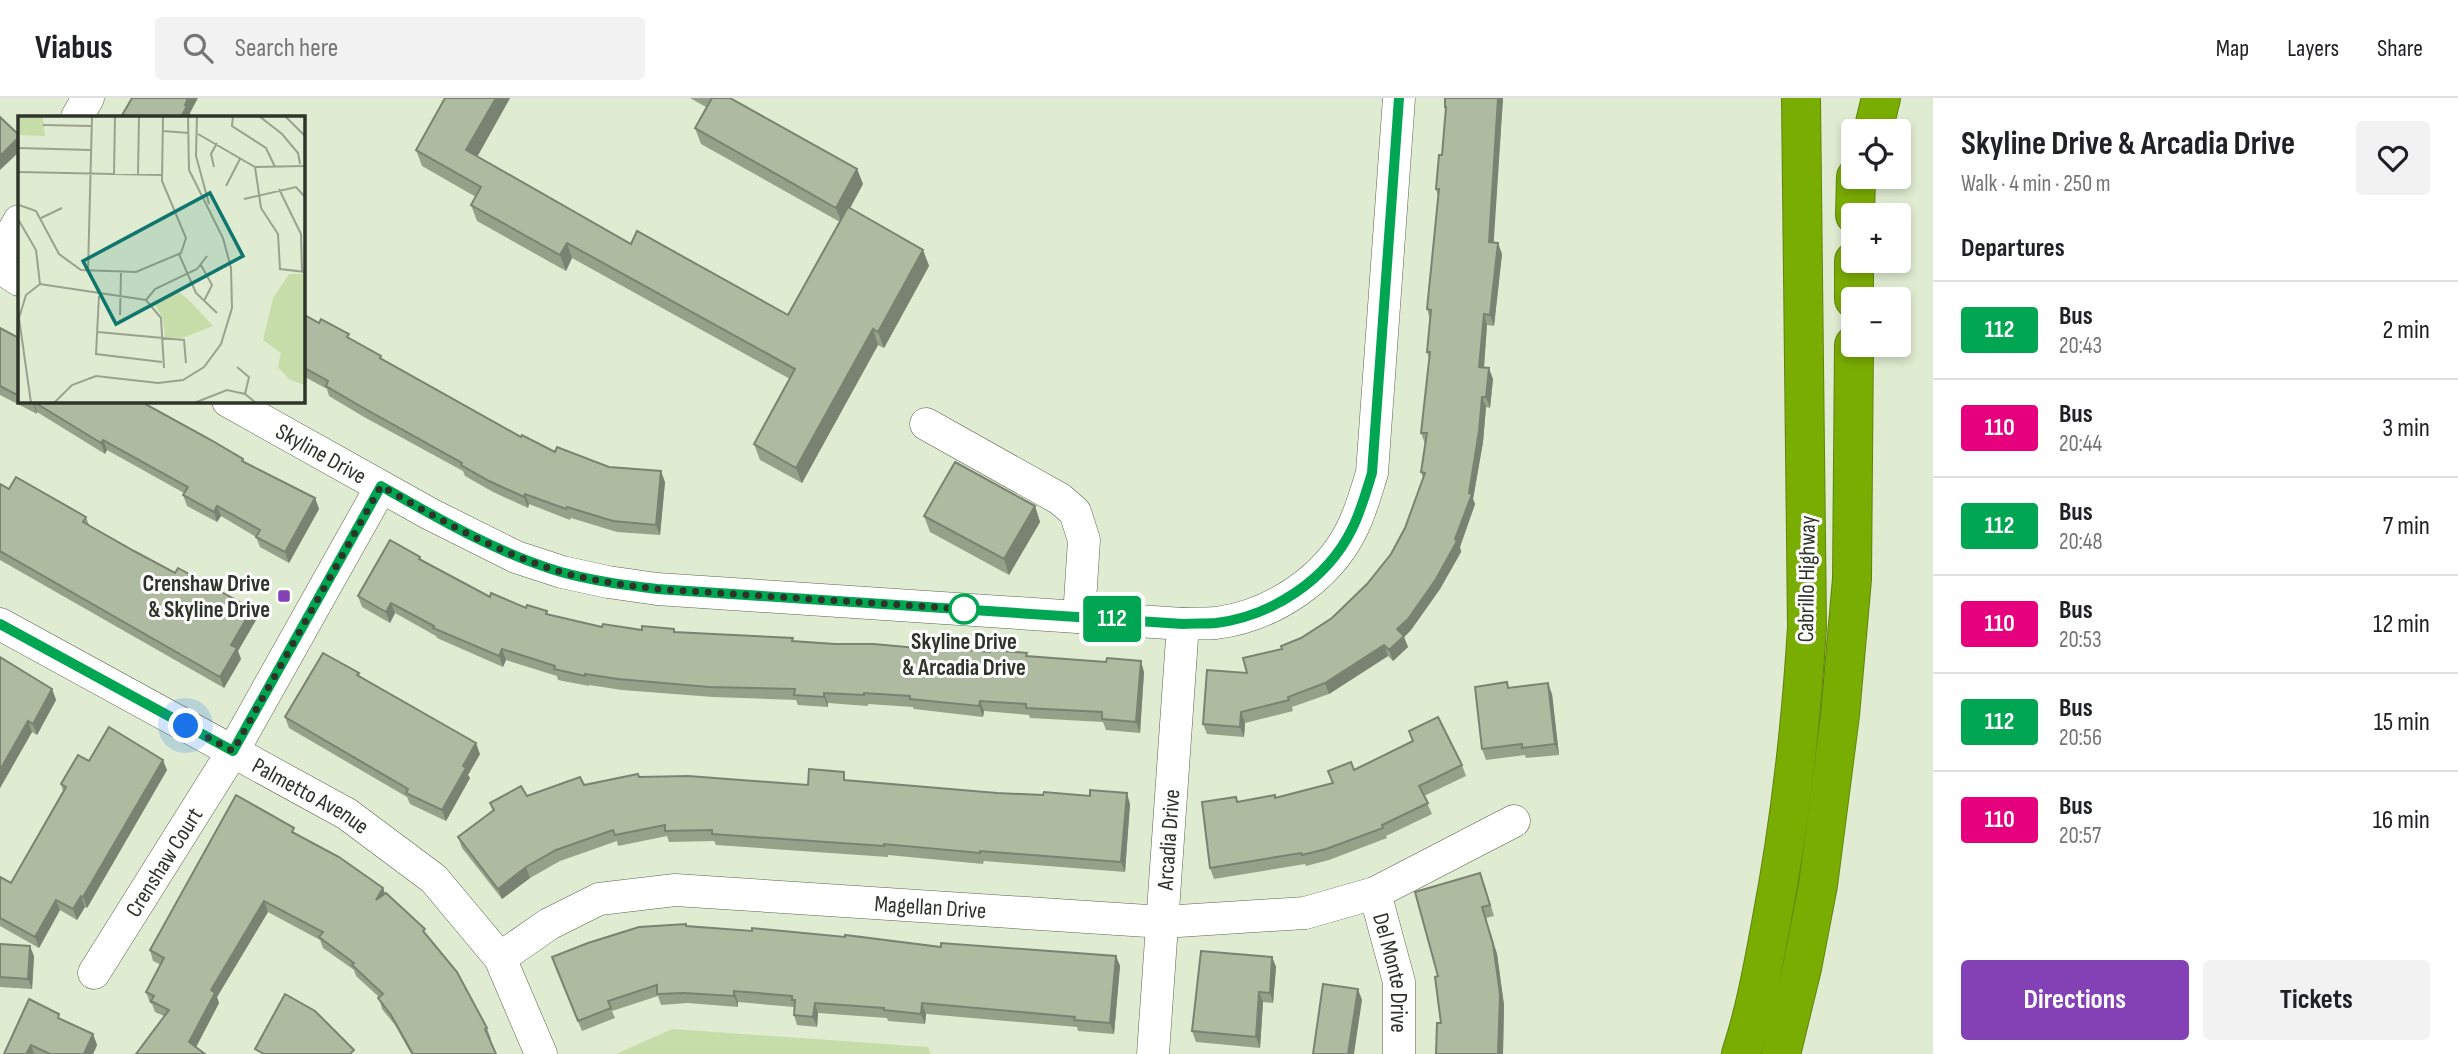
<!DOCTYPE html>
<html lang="en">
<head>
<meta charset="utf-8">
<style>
	:root { --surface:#fff; --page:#f2f2f2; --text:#202124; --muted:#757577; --line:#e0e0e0; --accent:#8441b5 }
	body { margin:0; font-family:"Sofia Sans Condensed",sans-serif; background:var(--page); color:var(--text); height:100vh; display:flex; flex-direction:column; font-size:26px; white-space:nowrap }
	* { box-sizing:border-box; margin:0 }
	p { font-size:23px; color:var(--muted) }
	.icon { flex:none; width:38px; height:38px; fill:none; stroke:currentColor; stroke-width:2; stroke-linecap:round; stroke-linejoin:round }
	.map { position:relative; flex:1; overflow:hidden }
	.details { display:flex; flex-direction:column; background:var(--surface); width:525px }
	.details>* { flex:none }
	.badge { padding:0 14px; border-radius:5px; font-size:24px; line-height:46px }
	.fabs { position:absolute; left:1841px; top:21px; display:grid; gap:14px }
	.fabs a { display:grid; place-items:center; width:70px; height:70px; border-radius:7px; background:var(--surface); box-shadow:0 4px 10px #0003; font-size:35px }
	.you { position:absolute; width:35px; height:35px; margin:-18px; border:5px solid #fff; border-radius:50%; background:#1a73e8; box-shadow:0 0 0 10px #1a73e833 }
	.map>.badge { position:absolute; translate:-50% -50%; box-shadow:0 0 0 4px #fff }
	h2 { padding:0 28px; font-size:26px; line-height:63px }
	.round { display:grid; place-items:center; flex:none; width:74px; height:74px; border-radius:7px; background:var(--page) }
	.head { display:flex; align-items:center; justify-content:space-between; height:119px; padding:0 28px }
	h1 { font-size:33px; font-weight:700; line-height:52px }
	.cta { display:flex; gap:14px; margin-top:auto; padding:14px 28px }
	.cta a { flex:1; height:80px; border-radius:7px; background:var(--accent); color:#fff; font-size:28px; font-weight:700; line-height:80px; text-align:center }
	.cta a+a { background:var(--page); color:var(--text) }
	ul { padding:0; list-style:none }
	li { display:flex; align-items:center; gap:21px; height:98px; padding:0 28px; border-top:2px solid var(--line) }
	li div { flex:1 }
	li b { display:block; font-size:26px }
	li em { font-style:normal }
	li .badge { min-width:77px; font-weight:700; text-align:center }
	header { display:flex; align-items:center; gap:42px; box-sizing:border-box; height:98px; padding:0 35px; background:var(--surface); border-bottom:2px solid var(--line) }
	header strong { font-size:33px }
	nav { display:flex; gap:38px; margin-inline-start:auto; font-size:24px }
	.search { width:490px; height:63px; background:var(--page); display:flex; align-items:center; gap:18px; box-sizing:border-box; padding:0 24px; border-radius:7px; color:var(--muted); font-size:26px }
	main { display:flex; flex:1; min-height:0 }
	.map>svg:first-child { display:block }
	.green { fill:#c6dda9 }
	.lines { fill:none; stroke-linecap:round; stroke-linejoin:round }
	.minor-casing { stroke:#5a644d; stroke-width:33 }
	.highway-casing { stroke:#608310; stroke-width:40 }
	.minor { stroke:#fff; stroke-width:32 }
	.highway { stroke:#7aad02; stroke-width:38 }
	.wall { fill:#96a18a }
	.shaded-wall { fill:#7a8371 }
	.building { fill:#afbba1; stroke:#7a8371; stroke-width:2 }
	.line-casing { stroke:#fff; stroke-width:16 }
	.line { stroke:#00a651; stroke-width:10 }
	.walk { stroke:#2f342a; stroke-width:7; stroke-dasharray:0 12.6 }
	.poi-dot { fill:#8441b5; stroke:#fff; stroke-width:2.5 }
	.stop-dot { fill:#fff; stroke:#00a651; stroke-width:3.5 }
	.labels { text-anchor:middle; stroke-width:6; stroke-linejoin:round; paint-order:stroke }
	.street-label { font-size:23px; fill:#2f342a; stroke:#fff }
	.poi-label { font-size:23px; font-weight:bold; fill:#2f342a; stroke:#fff; text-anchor:end }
	.stop-label { font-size:23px; font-weight:bold; fill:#2f342a; stroke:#fff }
	.inset-road { fill:none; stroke:#99a28e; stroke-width:2 }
	.view { fill:#0f766e; fill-opacity:0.15; stroke:#0f766e; stroke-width:3.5 }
	.inset-edge { fill:none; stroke:#2f342a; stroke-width:3.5 }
</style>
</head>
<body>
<header>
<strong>Viabus</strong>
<div class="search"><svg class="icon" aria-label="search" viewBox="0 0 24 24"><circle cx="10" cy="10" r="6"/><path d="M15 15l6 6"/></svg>Search here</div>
<nav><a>Map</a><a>Layers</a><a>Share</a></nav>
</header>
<main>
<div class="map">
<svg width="1933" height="956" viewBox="0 0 1933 956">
	<rect width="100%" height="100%" fill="#e0ecd1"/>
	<polygon class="green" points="672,931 928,949 931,956 616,956"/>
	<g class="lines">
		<g class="minor-casing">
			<g id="minor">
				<polyline points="77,19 88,0"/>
				<polyline points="0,157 19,123"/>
				<polyline points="0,169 19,182"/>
				<path id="s1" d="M 228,303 L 430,416 L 516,459 L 562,474 L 608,484 L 657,491 L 1183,526 C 1194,525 1205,526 1216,525 C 1271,518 1327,482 1352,431 C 1361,413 1366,394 1372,375 L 1399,0"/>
				<polyline points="926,326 1060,401 1075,414 1084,442 1079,519"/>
				<path id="s2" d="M 0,526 L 347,716 L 434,781 L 500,860 L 541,956"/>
				<path id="s3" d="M 1375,795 L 1399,884 L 1399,956"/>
				<path id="s4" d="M 500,860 L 549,826 L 599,801 L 675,792 L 1163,824 L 1305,815 L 1375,795 L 1514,723"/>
				<path id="s5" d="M 94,875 L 233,653 L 381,389"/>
				<path id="s6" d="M 1153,956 L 1183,526"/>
			</g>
		</g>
		<g class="highway-casing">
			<g id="highway">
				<polyline points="1873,33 1881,0"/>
				<polyline points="1855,117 1856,79"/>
				<polyline points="1854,201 1854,163"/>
				<path d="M 1741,956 C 1755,914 1763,869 1771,826 C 1790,727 1801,629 1807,529 L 1801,0"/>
				<polyline points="1781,956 1802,870 1818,787 1840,617 1852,481 1854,247"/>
			</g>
		</g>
		<use href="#minor" class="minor"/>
		<use href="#highway" class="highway"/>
	</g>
	<g class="wall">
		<polygon points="445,0 510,0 477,59 631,146 788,217 840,124 701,46 695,30 706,9 690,0 730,0 857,71 863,86 850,110 923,152 929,168 884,250 878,247 802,385 760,362 754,346 790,281 572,160 566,173 477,123 471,107 476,99 422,68 416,52"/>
		<polygon points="1445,0 1503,0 1493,145 1502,156 1494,228 1487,227 1484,270 1493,281 1490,310 1486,309 1483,344 1473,401 1475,406 1460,449 1461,454 1440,491 1411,532 1404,539 1408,549 1393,563 1388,558 1329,596 1292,609 1293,613 1245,625 1244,639 1207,636 1203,626 1247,575 1282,551 1332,520 1367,486 1391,456 1405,430 1423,380 1421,374 1425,346 1421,335 1429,260 1427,254 1430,221 1427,211 1438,98 1436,91 1442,57 1446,13 1445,9"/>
		<polygon points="303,216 350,241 382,261 521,339 555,354 665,384 660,437 617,434 571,420 570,422 529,406 528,410 493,394 465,378 463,373 364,319 329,298 327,291 303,278"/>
		<polygon points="0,230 19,240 19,303 140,303 243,361 244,364 315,400 319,411 289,465 260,449 256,439 221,418 217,424 187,408 183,397 184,395 107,352 105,356 37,314 37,316 0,297"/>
		<polygon points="0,386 9,391 86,419 89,427 256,522 238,553 241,561 224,590 0,462"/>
		<polygon points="1035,408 1040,424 1009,477 930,434 924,418"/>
		<polygon points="420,459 421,462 490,499 526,510 547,513 548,517 602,529 642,532 674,531 676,534 794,543 1028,558 1144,574 1140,635 1106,632 1103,624 1030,620 1029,617 984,613 983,619 914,611 913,609 868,606 868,608 828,605 828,609 798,607 796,602 713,599 622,592 589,587 589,588 558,582 557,578 506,562 503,569 437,540 436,538 395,515 390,525 362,509 358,498"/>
		<polygon points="0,559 52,591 56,602 37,637 32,634 0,690"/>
		<polygon points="359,575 360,579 480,656 468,677 470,680 446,723 410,706 407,699 289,630 285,619"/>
		<polygon points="1509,590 1552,596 1559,657 1526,660 1525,657 1486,662 1482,651"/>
		<polygon points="1409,633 1462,667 1466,678 1424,698 1432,716 1386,738 1387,740 1329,762 1306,768 1305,766 1214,781 1210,770 1236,699 1238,704 1276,699 1333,685 1354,672 1412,644"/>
		<polygon points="89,663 167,672 87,810 85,809 77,822 60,812 39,850 0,828 0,779 11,785 63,693 61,686"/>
		<polygon points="639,679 808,687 847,682 1130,706 1125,774 984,763 983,766 888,757 888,759 716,747 714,743 669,744 667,738 618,748 617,743 560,763 530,780 502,801 462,750 458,739 493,713 490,705 584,687"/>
		<polygon points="296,736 383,790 385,796 427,837 487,930 491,941 490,942 496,956 411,956 395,927 382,911 379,899 356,878 354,872 323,850 320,842 268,814 217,899 219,905 196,949 136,956 164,918 155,914 152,906 150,905 146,894 161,867 153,863 150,852"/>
		<polygon points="1484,785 1494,818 1486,820 1497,856 1504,907 1503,956 1436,956 1441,925 1438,878"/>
		<polygon points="687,828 941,849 1116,858 1120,868 1114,936 1078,933 1077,929 926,916 925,926 888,923 887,920 818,915 817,929 797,927 794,917 794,909 738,904 738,909 688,905 661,907 658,898 612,913 615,920 582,933 556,870"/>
		<polygon points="0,846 34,858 32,891 0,889"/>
		<polygon points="1272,859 1276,869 1273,905 1263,904 1260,950 1196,944 1192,933"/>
		<polygon points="61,921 93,936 97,947 93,956 4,956"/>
	</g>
	<g class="shaded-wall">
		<polygon points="188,0 198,0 190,15 191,19 181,19 185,7"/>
		<polygon points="496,0 510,0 472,68 466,52"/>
		<polygon points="1498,0 1503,0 1493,155 1489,144"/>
		<polygon points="19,39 19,54 0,72 0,58"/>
		<polygon points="857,71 863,86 842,125 836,110"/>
		<polygon points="567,145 572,160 566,173 560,157"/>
		<polygon points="1498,145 1502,156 1494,228 1490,217"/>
		<polygon points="923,152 929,168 884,250 878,234"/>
		<polygon points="1484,216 1487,227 1483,280 1479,269"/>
		<polygon points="873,231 878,247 802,385 796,370"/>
		<polygon points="1489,270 1493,281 1490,310 1486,299"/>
		<polygon points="1482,299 1486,309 1483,344 1473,401 1475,406 1460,449 1461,454 1440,491 1411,532 1404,539 1408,549 1393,563 1389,552 1397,531 1455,441 1469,395"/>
		<polygon points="34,304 37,314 37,316 33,305"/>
		<polygon points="103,342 107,352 105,356 101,345"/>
		<polygon points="661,373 665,384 660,437 656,427"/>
		<polygon points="525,396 529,406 528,410 524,399"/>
		<polygon points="315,400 319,411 289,465 285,454"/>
		<polygon points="217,408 221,418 217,424 214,414"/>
		<polygon points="1035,408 1040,424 1009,477 1004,461"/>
		<polygon points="391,505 395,515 390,525 386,514"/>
		<polygon points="252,511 256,522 238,553 241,561 224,590 220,579 231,547"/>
		<polygon points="1384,547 1388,558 1329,596 1325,585"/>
		<polygon points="502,551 506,562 503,569 499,558"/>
		<polygon points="1141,563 1144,574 1140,635 1136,624"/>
		<polygon points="1548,585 1552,596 1559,657 1555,646"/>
		<polygon points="52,591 56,602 37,637 33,626"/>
		<polygon points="824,595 828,605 828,609 824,599"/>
		<polygon points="980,603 984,613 983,619 979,608"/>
		<polygon points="1241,614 1245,625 1244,639 1240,629"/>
		<polygon points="28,623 32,634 0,690 0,672"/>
		<polygon points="476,645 480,656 468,677 470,680 446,723 442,712"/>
		<polygon points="163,662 167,672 87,810 83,799"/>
		<polygon points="1127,695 1130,706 1125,774 1121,764"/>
		<polygon points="526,769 530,780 502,801 498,791"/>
		<polygon points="383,790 387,801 376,802"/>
		<polygon points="81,798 85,809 77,822 73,811"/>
		<polygon points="56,802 60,812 39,850 35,839"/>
		<polygon points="264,803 268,814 217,899 219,905 193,955 189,944 211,892"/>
		<polygon points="1482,809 1497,856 1504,907 1503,956 1498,956"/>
		<polygon points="30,848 34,858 32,891 28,881"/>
		<polygon points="1116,858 1120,868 1114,936 1110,925"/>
		<polygon points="1272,859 1276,869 1273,905 1270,895"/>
		<polygon points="1358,891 1362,902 1354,956 1348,956"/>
		<polygon points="734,893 738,904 738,909 734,898"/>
		<polygon points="1259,894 1263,904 1260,950 1256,939"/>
		<polygon points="815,905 818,915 817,929 813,919"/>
		<polygon points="922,905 926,916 925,926 921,916"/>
		<polygon points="93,936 97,947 93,956 84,956"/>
		<polygon points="31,947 34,956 26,956"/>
	</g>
	<g class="building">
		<polygon points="132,0 188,0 185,7 187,8 181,19 121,19"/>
		<polygon points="445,0 496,0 466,52 631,146 637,133 788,217 848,109 923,152 878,234 873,231 796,370 754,346 795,271 567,145 560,157 471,107 481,89 416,52"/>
		<polygon points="712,0 730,0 857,71 836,110 695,30"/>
		<polygon points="1445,0 1498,0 1489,144 1498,145 1490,217 1484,216 1479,269 1489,270 1486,299 1482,299 1479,333 1469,395 1472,396 1455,441 1457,443 1436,481 1408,521 1397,531 1404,538 1389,552 1384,547 1325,585 1288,599 1289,602 1241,614 1240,629 1203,626 1207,572 1247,575 1243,560 1282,551 1281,548 1301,540 1332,520 1367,486 1391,456 1405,430 1425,375 1421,374 1427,335 1421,335 1430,254 1427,254 1431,212 1427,211 1439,91 1436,91 1439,57 1442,57 1446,9 1445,9"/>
		<polygon points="0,19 19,37 19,39 0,58"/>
		<polygon points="303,216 319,225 321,221 349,236 347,239 381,258 380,260 521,339 522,337 555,354 557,349 609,369 661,373 656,427 613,423 567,409 566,411 525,396 524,399 489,383 461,367 462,365 360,308 326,288 328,283 303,269"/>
		<polygon points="0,230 19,240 19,298 0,288"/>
		<polygon points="28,303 140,303 211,342 243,361 242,363 315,400 285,454 256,439 260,432 217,408 214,414 183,397 188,389 103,342 101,345 34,304 33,305"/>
		<polygon points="955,364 1035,408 1004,461 924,418"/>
		<polygon points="16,379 86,419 83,424 134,453 175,475 178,470 252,511 231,547 237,550 220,579 0,453 0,386 9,391"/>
		<polygon points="390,442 420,459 419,461 490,499 491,495 526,510 527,507 547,513 546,516 602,529 603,526 642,532 642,528 674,531 674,534 793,540 792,543 835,546 874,546 950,553 951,551 990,554 990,552 1027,555 1026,558 1106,564 1107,560 1141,563 1136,624 1102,621 1102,614 1026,610 1026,606 980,603 979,608 910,601 910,598 864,595 864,597 824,595 824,599 794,597 795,591 709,589 618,581 585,576 585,578 554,571 555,568 502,551 499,558 433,530 434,528 391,505 386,514 358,498"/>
		<polygon points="323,555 359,575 357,577 476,645 463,668 466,670 442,712 406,695 408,691 285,619"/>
		<polygon points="0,559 52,591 33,626 28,623 0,672"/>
		<polygon points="1507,584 1508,590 1548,585 1555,646 1522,650 1522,646 1482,651 1475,589"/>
		<polygon points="1438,619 1462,667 1419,688 1428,705 1382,727 1383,730 1326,751 1302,757 1301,755 1210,770 1202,704 1236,699 1237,704 1275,697 1275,700 1333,685 1328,673 1351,664 1354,672 1413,643 1409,633"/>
		<polygon points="109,629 163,662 83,799 81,798 73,811 56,802 35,839 0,820 0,779 11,785 66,689 61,686 78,657 89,663"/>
		<polygon points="809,671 844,674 844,682 997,695 1043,697 1044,694 1090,698 1090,692 1127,695 1121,764 980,753 980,755 884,746 884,748 712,736 712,732 665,733 665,727 615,737 613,732 556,752 526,769 498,791 458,739 494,712 490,705 521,688 527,698 580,679 584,687 638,676 639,679 688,678 808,687"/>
		<polygon points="236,697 294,730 292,734 339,759 383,790 376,802 386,795 425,831 423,833 457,874 487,930 485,931 496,956 413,956 391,917 378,900 383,896 352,867 354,865 319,839 323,834 264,803 211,892 215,895 189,944 205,956 136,956 169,912 151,903 154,898 146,894 164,860 150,852"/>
		<polygon points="1480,775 1490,807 1482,809 1493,846 1500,896 1498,956 1436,956 1437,925 1441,925 1435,879 1438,878 1415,794"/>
		<polygon points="686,826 686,828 752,833 752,830 845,839 845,837 941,849 941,845 1116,858 1110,925 1074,922 1075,919 922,905 921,916 884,912 884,910 815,905 813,919 794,917 795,902 792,902 792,898 734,893 734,898 684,895 657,896 657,887 608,903 611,910 578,923 552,859 588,845 639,829"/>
		<polygon points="0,846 30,848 28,881 0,879"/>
		<polygon points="1201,853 1272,859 1270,895 1259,894 1256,939 1192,933"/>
		<polygon points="1323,886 1358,891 1348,956 1313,956"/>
		<polygon points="285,896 315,913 354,952 350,956 264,956 255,951"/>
		<polygon points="29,901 59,916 58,920 93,936 84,956 50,956 31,947 26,956 4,956"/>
	</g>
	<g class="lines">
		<g class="line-casing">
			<path id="line" d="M 0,526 L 233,653 L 381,388 C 439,421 497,455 561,474 C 593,483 625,487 657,491 L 1183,526 C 1194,525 1205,526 1216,525 C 1272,518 1327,482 1352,431 C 1361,413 1366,394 1372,375 L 1399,0"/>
		</g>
		<use href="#line" class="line"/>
		<path class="walk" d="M 186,628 L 233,653 L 381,388 C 439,421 497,455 561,474 C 593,483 625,487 657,491 L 964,511"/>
	</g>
	<rect class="poi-dot" x="277" y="491" width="14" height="14" rx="3.5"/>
	<circle class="stop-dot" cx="964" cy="511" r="14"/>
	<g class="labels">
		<g class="street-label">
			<text dy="8" stroke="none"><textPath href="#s1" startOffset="107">Skyline Drive</textPath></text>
			<text transform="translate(1806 481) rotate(-89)" y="8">Cabrillo Highway</text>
			<text dy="8" stroke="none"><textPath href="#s2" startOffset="355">Palmetto Avenue</textPath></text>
			<text dy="8" stroke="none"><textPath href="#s6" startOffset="215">Arcadia Drive</textPath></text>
			<text dy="8" stroke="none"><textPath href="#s5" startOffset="131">Crenshaw Court</textPath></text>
			<text dy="8" stroke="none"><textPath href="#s4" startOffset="448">Magellan Drive</textPath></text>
			<text dy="8" stroke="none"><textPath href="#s3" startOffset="82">Del Monte Drive</textPath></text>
		</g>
		<g class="poi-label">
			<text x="270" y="493">Crenshaw Drive<tspan x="270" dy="26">&amp; Skyline Drive</tspan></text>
		</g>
		<g class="stop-label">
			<text x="964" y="551">Skyline Drive<tspan x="964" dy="26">&amp; Arcadia Drive</tspan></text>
		</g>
	</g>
	<g transform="translate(18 18)">
		<rect width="287" height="287" fill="#e0ecd1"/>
		<path d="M 0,0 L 30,0 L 25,1 L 27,20 L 0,19 ZM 271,158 L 287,158 L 287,269 L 272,264 L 260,251 L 263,237 L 245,224 L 255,182 ZM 159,175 L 170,183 L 195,210 L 164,222 L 147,221 L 145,203 L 137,189 Z" fill="#c6dda9"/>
		<path class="inset-road" d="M 179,0 L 178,40 L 191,88M 215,0 L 214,10 L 248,32 L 257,51M 241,0 L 264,18 L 280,37 L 282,48M 267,0 L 287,20M 25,9 L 74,10M 145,15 L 171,17M 180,18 L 237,51 L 287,50M 0,32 L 73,34M 196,51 L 193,38 L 199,27M 237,51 L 243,92 L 260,118 L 262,153 L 287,156M 0,56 L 144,59M 96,58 L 97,0M 120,59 L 121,0M 208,70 L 222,43M 261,73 L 283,118 L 284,156M 226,83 L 278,71 L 287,81M 1,89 L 18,95 L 41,138 L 63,154 L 118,156 L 163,137 L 168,122 L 144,65 L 145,0M 23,102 L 44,92M 0,103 L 18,134 L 22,168M 161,138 L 178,177 L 199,197M 183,149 L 194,169 L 186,185M 70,156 L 74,0M 81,180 L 78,238 L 144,246M 128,184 L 137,173 L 179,153 L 189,140M 102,199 L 103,157M 80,216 L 166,224 L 168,247M 219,251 L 231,261 L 227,278M 13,287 L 1,202 L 8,179 L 22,168 L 128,184 L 143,202 L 146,252M 36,287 L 54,269 L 78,260 L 140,267 L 165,264 L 186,251 L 203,228 L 214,192 L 213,152 L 205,122 L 171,54 L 170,0M 176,287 L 209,274 L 227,278 L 238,287"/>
		<path class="view" d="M 192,77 L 225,140 L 98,208 L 65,145 Z"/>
		<rect width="287" height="287" class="inset-edge"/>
	</g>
</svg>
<div class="fabs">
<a><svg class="icon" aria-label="locate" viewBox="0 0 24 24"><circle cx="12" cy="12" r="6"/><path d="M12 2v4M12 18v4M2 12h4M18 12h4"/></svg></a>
<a>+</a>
<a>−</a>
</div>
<div class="you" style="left:186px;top:628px"></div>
<b class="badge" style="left:1112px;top:521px;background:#00a651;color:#fff">112</b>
</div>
<section class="details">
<div class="head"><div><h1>Skyline Drive &amp; Arcadia Drive</h1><p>Walk · 4 min · 250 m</p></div><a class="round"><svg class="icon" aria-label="heart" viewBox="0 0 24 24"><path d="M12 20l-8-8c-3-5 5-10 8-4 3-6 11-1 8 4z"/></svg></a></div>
<h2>Departures</h2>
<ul>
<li><span class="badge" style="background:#00a651;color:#fff">112</span><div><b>Bus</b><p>20:43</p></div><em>2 min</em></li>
<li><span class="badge" style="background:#e6007e;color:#fff">110</span><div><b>Bus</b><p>20:44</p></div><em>3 min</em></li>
<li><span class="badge" style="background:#00a651;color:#fff">112</span><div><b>Bus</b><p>20:48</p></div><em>7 min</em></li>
<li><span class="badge" style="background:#e6007e;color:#fff">110</span><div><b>Bus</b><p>20:53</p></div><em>12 min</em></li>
<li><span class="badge" style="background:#00a651;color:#fff">112</span><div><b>Bus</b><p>20:56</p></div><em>15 min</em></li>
<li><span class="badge" style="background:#e6007e;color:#fff">110</span><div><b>Bus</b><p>20:57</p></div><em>16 min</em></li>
</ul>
<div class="cta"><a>Directions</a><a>Tickets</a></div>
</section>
</main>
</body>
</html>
